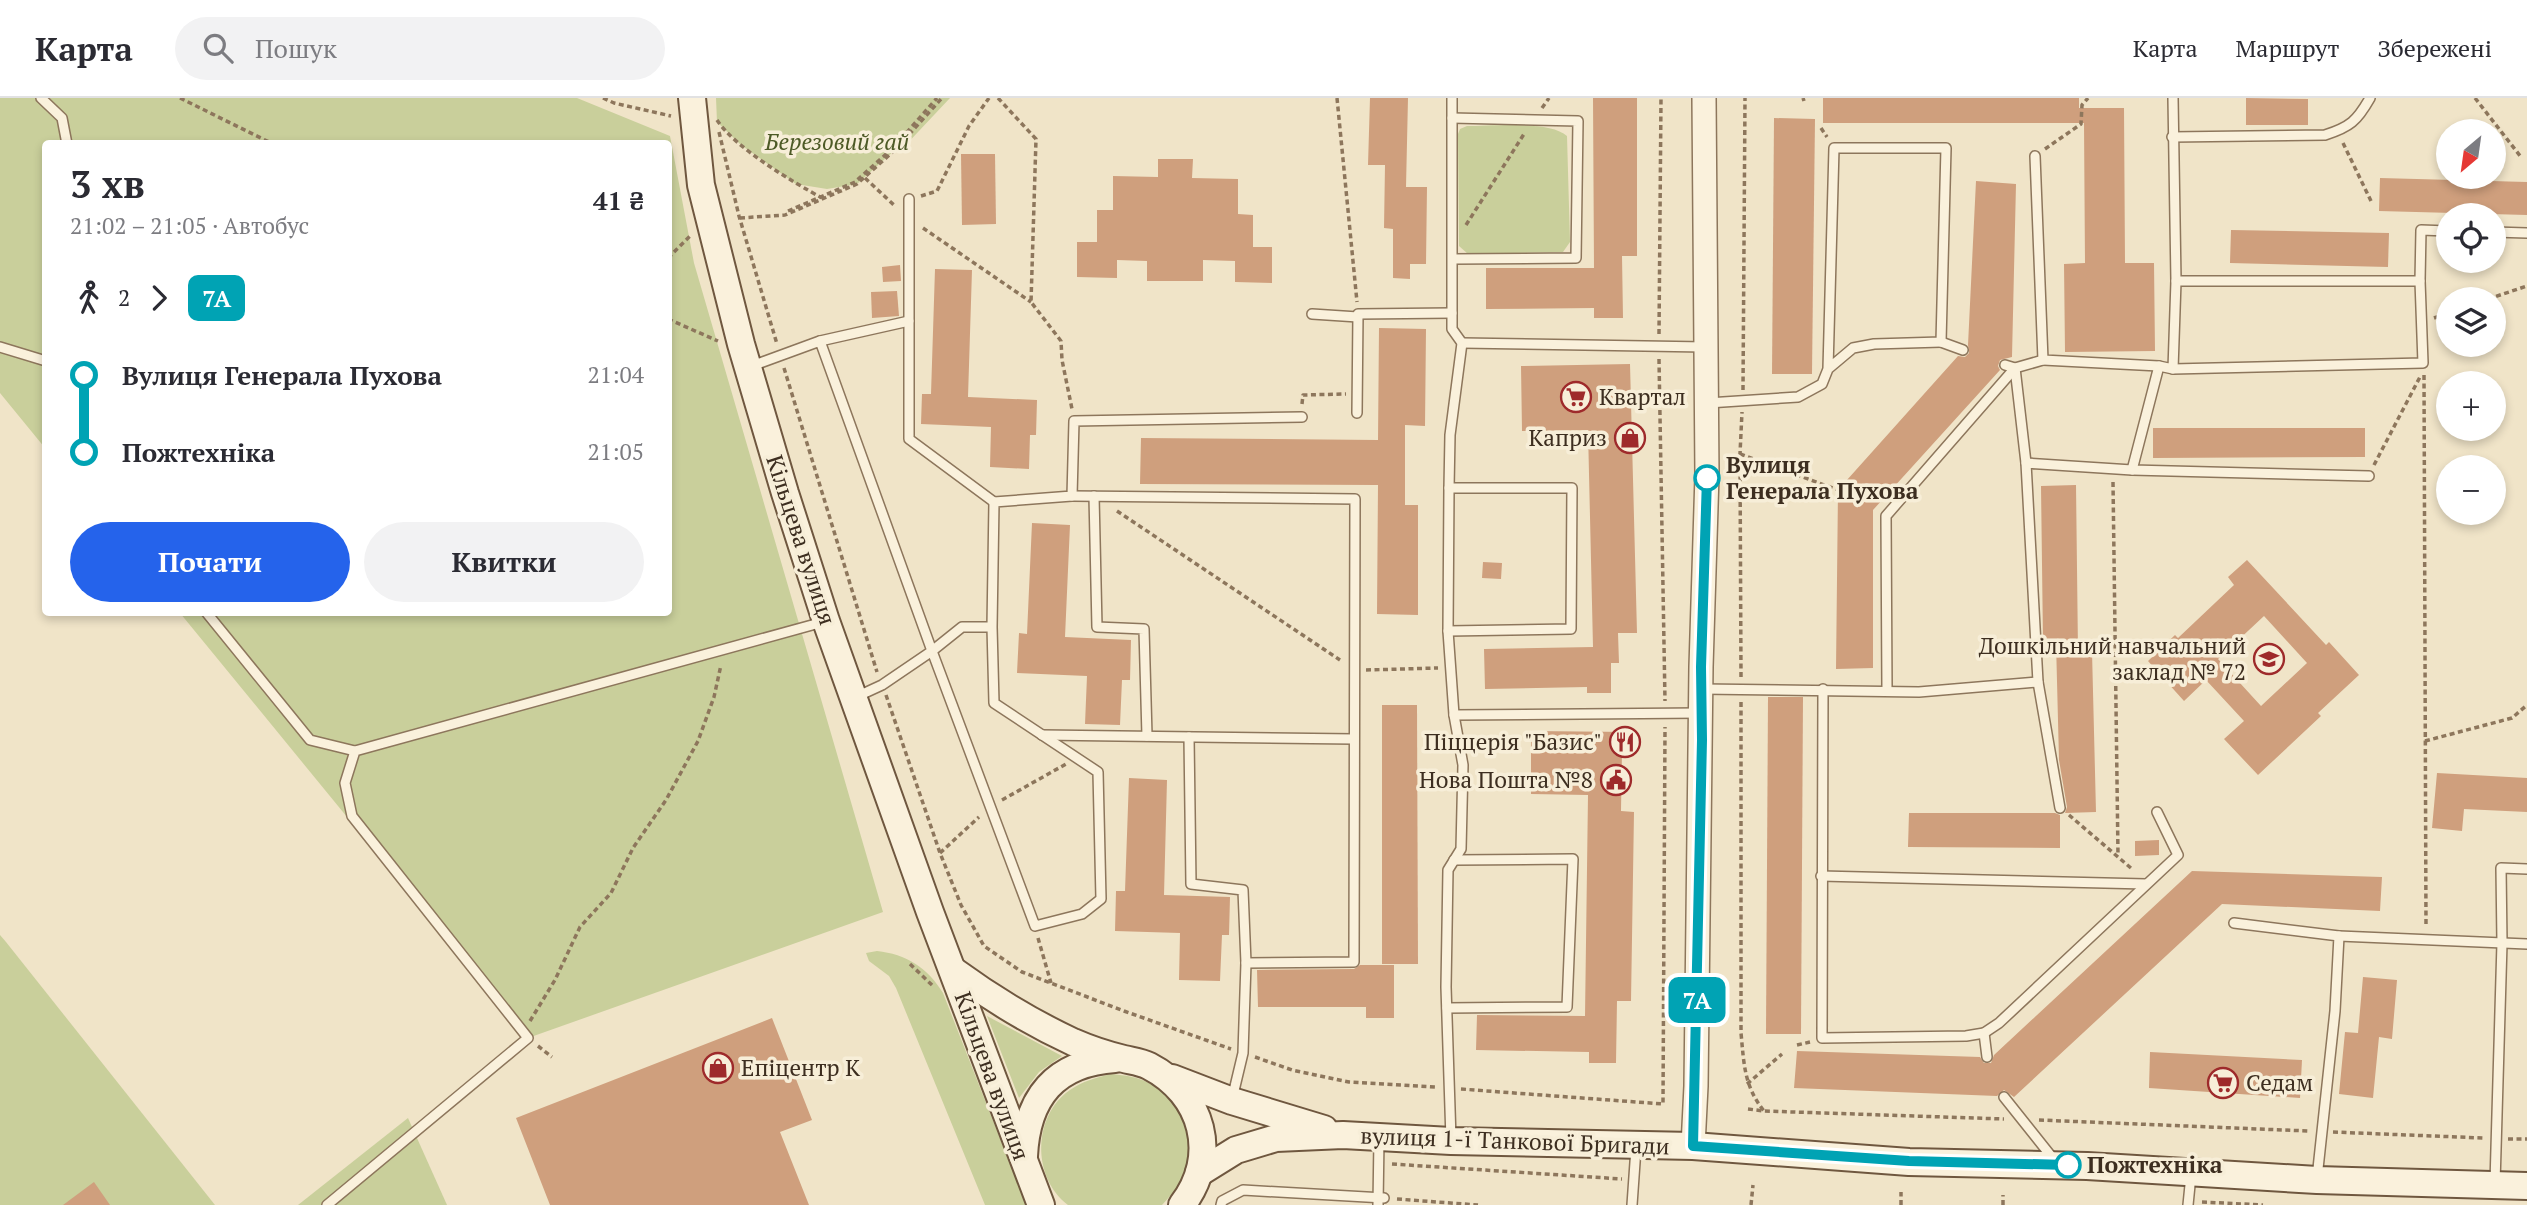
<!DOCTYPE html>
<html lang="uk">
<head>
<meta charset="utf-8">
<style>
	:root { --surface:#fff; --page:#f2f2f3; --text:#2b2b33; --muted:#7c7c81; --line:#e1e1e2; --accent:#2563eb }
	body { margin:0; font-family:"PT Serif",serif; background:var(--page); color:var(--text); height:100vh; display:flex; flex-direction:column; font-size:26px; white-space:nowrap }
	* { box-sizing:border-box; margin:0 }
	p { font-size:23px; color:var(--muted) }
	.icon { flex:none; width:38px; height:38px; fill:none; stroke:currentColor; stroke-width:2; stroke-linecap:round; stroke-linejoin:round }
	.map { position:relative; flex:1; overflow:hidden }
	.sheet { position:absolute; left:42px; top:42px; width:630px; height:476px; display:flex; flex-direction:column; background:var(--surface); border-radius:7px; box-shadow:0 4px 10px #0003 }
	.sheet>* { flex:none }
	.badge { padding:0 14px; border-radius:10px; font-size:24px; line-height:46px }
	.needle { width:46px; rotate:209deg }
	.tools { position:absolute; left:2436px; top:21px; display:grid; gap:14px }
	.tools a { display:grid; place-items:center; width:70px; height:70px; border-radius:50%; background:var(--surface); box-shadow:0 4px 10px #0003; font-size:35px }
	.map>.badge { position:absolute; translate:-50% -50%; box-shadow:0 0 0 4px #fff }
	.legs { display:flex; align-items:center; gap:10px; height:77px; padding:0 28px; font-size:23px }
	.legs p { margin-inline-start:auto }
	.headline { display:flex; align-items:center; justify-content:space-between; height:119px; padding:0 28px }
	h1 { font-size:38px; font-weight:600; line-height:52px }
	.primary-button { display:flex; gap:14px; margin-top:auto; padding:14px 28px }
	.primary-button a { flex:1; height:80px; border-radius:42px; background:var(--accent); color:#fff; font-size:28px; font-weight:600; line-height:80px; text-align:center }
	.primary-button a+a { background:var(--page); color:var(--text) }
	ul { padding:0 28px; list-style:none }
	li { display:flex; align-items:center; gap:24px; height:77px; font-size:26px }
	li i { display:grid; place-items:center; width:10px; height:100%; margin:0 9px; background:currentColor }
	li i::after { content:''; width:18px; height:18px; margin:-9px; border:5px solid; border-radius:50%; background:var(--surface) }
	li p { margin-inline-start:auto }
	li:first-child i { background:linear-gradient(#0000 50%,currentColor 0) }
	li:last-child i { background:linear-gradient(currentColor 50%,#0000 0) }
	header { display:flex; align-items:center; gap:42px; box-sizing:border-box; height:98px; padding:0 35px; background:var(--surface); border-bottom:2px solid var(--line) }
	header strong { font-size:33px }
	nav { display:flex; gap:38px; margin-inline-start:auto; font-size:24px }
	.search { width:490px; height:63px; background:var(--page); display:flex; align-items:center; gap:18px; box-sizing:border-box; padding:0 24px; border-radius:38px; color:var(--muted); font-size:26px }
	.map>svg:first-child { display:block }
	.green { fill:#c9cf9b }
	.building { fill:#cf9f7d; fill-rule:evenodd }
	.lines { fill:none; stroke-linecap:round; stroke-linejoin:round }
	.service-casing { stroke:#8d765c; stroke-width:12 }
	.tertiary-casing { stroke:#8d765c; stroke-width:26 }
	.secondary-casing { stroke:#6f573f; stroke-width:30 }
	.path { stroke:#8d765c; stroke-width:3.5; stroke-dasharray:5 3.5; stroke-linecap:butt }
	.service { stroke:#faf1dc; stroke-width:9 }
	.tertiary { stroke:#faf1dc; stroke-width:23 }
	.secondary { stroke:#faf1dc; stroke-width:26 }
	.line-1-casing { stroke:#fff; stroke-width:16 }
	.line-1 { stroke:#00a3b4; stroke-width:10 }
	.stop-1-dot { fill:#fff; stroke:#00a3b4; stroke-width:3.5 }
	.labels { text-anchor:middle; stroke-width:7; stroke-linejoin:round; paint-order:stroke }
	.park-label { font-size:23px; font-style:italic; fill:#4d5a26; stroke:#f7eed8 }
	.poi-label { font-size:23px; fill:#3d2e20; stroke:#f7eed8; text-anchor:end }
	.stop-label { font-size:23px; font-weight:bold; fill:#3d2e20; stroke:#f7eed8; text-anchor:start }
	.street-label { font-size:23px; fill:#3d2e20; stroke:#f7eed8 }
</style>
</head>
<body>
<header>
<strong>Карта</strong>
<div class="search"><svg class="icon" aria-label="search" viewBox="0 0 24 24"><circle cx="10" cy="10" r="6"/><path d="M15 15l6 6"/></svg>Пошук</div>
<nav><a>Карта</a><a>Маршрут</a><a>Збережені</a></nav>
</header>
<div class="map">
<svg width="2527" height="1107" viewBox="0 0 2527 1107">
	<rect width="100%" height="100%" fill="#f0e4c8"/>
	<g class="green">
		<polygon points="0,0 577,0 670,38 694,165 883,814 528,940 180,515 668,514 668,46 46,46 45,350 0,295"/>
		<polygon points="716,0 950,0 902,51 896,51 857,86 827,91 796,86 741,47 717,24"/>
		<path d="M 1467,28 C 1491,28 1550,22 1567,38 L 1570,144 L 1563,154 L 1468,156 L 1459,148 L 1458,36 L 1460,31 Z"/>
		<polygon points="0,837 6,844 215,1107 0,1107"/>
		<path d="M 877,853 C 906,856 928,870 943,895 L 1026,1107 L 985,1107 L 896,890 L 889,878 L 869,863 L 866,855 Z"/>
		<polygon points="987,918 1062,958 1039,974 1019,1000"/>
		<path d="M 1111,976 C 1118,977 1125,977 1132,979 C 1172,987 1198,1033 1186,1071 C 1182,1086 1172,1096 1162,1107 L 1068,1107 C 1032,1080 1032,1018 1070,992 C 1083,983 1095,980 1111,976 Z"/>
		<polygon points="408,1020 447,1107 298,1107"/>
	</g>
	<g class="building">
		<polygon points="1370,0 1408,0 1406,89 1427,89 1426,166 1410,166 1410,181 1393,180 1393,131 1384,130 1385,67 1368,67"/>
		<polygon points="1593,0 1637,0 1637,158 1622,158 1623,220 1594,220 1594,210 1486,211 1486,170 1594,170"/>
		<polygon points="1823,0 2079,0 2079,10 2124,10 2125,165 2154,165 2155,253 2065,254 2064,166 2085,165 2084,25 1823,25"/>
		<polygon points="2246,0 2308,1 2308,27 2246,27"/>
		<polygon points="1774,20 1815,21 1812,276 1772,276"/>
		<polygon points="961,56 995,56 996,126 962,127"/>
		<polygon points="1158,61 1193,61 1192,80 1238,81 1238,116 1253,117 1253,149 1272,149 1272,185 1235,184 1235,163 1203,162 1203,183 1147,183 1147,163 1117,162 1117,180 1077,179 1077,144 1097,144 1097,112 1113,112 1113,78 1158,79"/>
		<polygon points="2380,80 2527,84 2527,117 2379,113"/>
		<polygon points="1976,83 2016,86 2012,259 2000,262 1998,268 2000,272 1873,412 1873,570 1836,571 1838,392 1958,258 1965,259 1969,255 1968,247"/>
		<polygon points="2231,132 2389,135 2388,169 2230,165"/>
		<polygon points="900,167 901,183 883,184 882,169"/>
		<polygon points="935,171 972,172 968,299 1037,302 1036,337 1030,337 1029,371 990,369 991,329 921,326 922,296 931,296"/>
		<polygon points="897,193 899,218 872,220 871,194"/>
		<polygon points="1379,230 1426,231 1425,328 1405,327 1405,407 1418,407 1418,517 1377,516 1378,387 1140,386 1141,340 1378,342"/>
		<polygon points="1630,266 1637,535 1618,535 1619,565 1611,565 1611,595 1587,595 1587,589 1485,591 1484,551 1593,549 1588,332 1522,333 1521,268"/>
		<polygon points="2153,330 2365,330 2365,359 2153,360"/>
		<polygon points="2076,387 2078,553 2092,553 2096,714 2065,715 2067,709 2059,662 2056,544 2043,544 2041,388"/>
		<polygon points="1032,425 1070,427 1065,539 1131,542 1130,582 1122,582 1120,627 1085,626 1087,578 1017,575 1019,535 1027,536"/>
		<path d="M 2247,462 L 2326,547 L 2329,544 L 2359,577 L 2318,615 L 2321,618 L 2258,677 L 2224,641 L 2244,623 L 2206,582 L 2184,603 L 2148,563 L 2175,537 L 2178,540 L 2234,487 L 2228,479 ZM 2264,518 L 2307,565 L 2261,608 L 2218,561 Z"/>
		<polygon points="1483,464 1502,465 1501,481 1482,480"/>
		<polygon points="1768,599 1803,599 1801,936 1766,936"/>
		<polygon points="1382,607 1417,607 1418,866 1382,866"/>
		<polygon points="1531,633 1630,634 1630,654 1622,653 1621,713 1634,714 1631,903 1617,903 1616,965 1589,965 1589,954 1476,952 1477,917 1585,918 1588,697 1531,696"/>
		<polygon points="2437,675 2527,680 2527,714 2464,711 2462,733 2432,730"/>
		<polygon points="1129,680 1167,682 1164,797 1230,799 1229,837 1222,837 1220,883 1179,882 1180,835 1115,833 1116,793 1125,793"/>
		<polygon points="1909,715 2055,715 2060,717 2060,750 1908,749"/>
		<polygon points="2159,742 2159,757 2135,758 2135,743"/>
		<polygon points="2192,773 2382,779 2380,813 2222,806 2014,999 2004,992 1997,998 1794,990 1797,953 1980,959 1984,965 1991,965 1994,957"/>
		<polygon points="1360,867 1394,867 1394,920 1366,920 1366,909 1258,909 1257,872 1354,871"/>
		<polygon points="2363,879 2397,882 2392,941 2379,939 2373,1000 2339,996 2345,934 2358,935"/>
		<polygon points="772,920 812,1022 780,1034 809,1107 550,1107 516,1020"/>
		<polygon points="2150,954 2302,962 2300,1000 2149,990"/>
		<polygon points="94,1084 110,1107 63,1107"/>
	</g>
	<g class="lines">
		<g class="service-casing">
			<g id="service">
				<polyline points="41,0 62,20 67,46"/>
				<polyline points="1452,20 1578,23 1576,160 1453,161"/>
				<path d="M 2172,39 L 2325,37 C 2350,29 2357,23 2370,0"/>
				<polyline points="2035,58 2043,262 2159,268 2173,271 2176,183 2173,0"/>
				<polyline points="909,101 909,341 994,404"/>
				<polyline points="2494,134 2527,135"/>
				<polyline points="2176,183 2420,183 2421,132 2448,133"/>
				<polyline points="1312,216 1358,219"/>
				<polyline points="820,243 909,223"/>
				<polyline points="1941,244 1963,252"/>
				<polyline points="1462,245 1705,249"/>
				<polyline points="0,249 46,263"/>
				<polyline points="2005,267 2015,270 2026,365"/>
				<polyline points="749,269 820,243 932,553 882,587 856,599"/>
				<polyline points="2173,271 2423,265 2420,183"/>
				<polyline points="1708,305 1798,299 1822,286 1828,271 1853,250 1874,246 1941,244 1946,50 1834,50 1828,271"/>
				<polyline points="1357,315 1358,216 1452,215"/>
				<polyline points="2132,372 2159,268"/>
				<polyline points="1072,398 1355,401 1354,864 1246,865"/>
				<polyline points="1094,398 1097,529 1144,531 1147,638"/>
				<polyline points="206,514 310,642 355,653"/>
				<polyline points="992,529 994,605 1098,674 1101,801 1082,816 1035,828 932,553 962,529 992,529 994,404 1072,398 1074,323 1302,319"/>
				<polyline points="1448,533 1571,531 1572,390 1449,390"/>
				<polyline points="2038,584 2060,710"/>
				<polyline points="1702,591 1919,594 2038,584 2026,365 2132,372 2369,378"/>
				<polyline points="1823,591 1822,940 1966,938 1984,935 1999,925 2178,757 2157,714"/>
				<polyline points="1887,593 1886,418 2015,270 2043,262"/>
				<polyline points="1454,617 1700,615"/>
				<polyline points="1042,637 1354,641"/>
				<polyline points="1189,639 1191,786 1243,792 1246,865 1243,955 1232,1001"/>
				<polyline points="1821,778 2146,786"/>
				<polyline points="2234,825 2339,838 2335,913 2317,1080"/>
				<polyline points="2339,838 2527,846"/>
				<polyline points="1447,910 1567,909 1573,761 1454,762"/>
				<polyline points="1984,935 1987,959"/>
				<polyline points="2004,999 2055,1063"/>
				<polyline points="1451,1041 1446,889 1448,772 1461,751 1463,667 1454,617 1448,533 1449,390 1450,337 1462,245 1452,231 1452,0"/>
				<polyline points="2495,1085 2502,845 2501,770 2527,771"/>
				<polyline points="327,1107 528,940 352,718 345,685 355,653 823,524"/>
				<polyline points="1221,1107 1222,1103 1243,1092 1384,1100"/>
				<polyline points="1378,1107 1379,1041"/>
				<polyline points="1632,1107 1636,1050"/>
				<polyline points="2188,1107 2191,1077"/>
			</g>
		</g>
		<g class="tertiary-casing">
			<polyline id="tertiary" points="1693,1048 1696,988 1701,569 1707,377 1704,0"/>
		</g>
		<g class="secondary-casing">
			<g id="secondary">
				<polyline points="692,0 701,87 741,246 785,395 826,523 930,814 1041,1107"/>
				<path d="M 954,873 C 991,900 1030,924 1073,944 C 1089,951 1107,957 1124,961 C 1132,963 1141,964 1149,968 C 1203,996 1220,1058 1182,1107"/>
				<polyline points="1172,980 1232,1003 1324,1031"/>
				<path d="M 1024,1058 C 1027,999 1055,965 1115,961"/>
				<polyline points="1199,1075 1236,1052 1276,1040 1343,1037 1451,1043 1693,1048 1909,1064 2087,1068 2317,1082 2527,1088"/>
			</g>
		</g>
		<g class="path">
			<polyline points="180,0 273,46"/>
			<polyline points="603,0 614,5 671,18"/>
			<polyline points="998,0 1036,41 1031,204 1061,243 1062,262 1072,311"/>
			<polyline points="1337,0 1357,204"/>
			<polyline points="1803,0 1804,3"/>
			<polyline points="2475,0 2521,59"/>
			<polyline points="1542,10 1549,0"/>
			<path d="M 717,22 C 735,50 793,84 822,100"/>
			<polyline points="1821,30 1827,39"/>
			<polyline points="719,34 739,118 777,246"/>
			<polyline points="2343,45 2371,103"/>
			<polyline points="2045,51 2081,26 2082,7 2088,0"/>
			<polyline points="865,80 895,108"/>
			<polyline points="921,98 937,93 969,28 989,0"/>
			<polyline points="788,113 855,84 894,49 937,0"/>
			<polyline points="740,120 785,117 857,86 896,51 942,0"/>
			<polyline points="1466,127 1524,36"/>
			<polyline points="923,130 1031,204"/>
			<polyline points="668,160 690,138"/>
			<polyline points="2488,201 2527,188"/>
			<polyline points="2434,220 2448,215"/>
			<polyline points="668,221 718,243"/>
			<polyline points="1659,236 1661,0"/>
			<polyline points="1659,261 1665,603"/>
			<polyline points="784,270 877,574"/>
			<polyline points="2424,277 2426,829"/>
			<polyline points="1743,292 1745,0"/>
			<polyline points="1302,306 1303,297 1346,296"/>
			<polyline points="1740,356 1838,392"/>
			<polyline points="2374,367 2421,277"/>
			<polyline points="2113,384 2118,757"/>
			<polyline points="1117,413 1340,562"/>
			<polyline points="1366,572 1438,570"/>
			<polyline points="1741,579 1740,356 1742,314"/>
			<polyline points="886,597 940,755 961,807 984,848 1022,874 1124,913 1231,951"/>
			<path d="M 1741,604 L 1741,935 C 1744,966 1744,988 1764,1013"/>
			<polyline points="2425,643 2512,620 2527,607"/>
			<polyline points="1002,702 1066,666"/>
			<polyline points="2069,717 2132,771"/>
			<polyline points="940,755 979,719"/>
			<polyline points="1038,840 1051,885"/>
			<polyline points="910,866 934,889"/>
			<polyline points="530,923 555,882 580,829 611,795 633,750 666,702 698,643 714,599 721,567"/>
			<polyline points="1797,947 1810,944"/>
			<polyline points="538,948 552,959"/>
			<polyline points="1255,959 1292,972 1349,984 1436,989"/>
			<polyline points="1747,986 1782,956"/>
			<polyline points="1461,991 1663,1006 1665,629"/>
			<polyline points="1748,1011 1764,1013 2004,1021"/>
			<polyline points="2039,1022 2308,1033"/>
			<polyline points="2333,1034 2483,1040"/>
			<polyline points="2508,1041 2527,1041"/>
			<polyline points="1392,1066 1622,1081"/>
			<polyline points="1397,1101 1478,1107"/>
			<polyline points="2202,1104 2263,1107"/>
			<polyline points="1751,1107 1753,1087"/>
			<polyline points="1901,1107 1901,1094"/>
			<polyline points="2003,1107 2003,1097"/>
		</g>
		<use href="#service" class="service"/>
		<use href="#tertiary" class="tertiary"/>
		<use href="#secondary" class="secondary"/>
	</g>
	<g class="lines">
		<g class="line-1-casing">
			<polyline id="line-1" points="1707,380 1701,569 1702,642 1693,1048 1909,1063 2068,1067"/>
		</g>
		<use href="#line-1" class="line-1"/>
	</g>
	<defs>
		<g id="supermarket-ring" transform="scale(1.575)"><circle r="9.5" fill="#f7eed8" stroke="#9e2a2b" stroke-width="1.5"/><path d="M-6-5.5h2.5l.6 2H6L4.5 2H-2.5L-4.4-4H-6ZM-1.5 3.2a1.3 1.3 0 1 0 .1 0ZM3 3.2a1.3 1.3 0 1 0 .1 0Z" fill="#9e2a2b"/></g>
		<g id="shop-ring" transform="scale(1.575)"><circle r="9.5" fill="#f7eed8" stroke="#9e2a2b" stroke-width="1.5"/><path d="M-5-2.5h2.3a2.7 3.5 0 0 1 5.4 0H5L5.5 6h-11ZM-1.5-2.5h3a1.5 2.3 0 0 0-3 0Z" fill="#9e2a2b"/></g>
		<g id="school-ring" transform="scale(1.575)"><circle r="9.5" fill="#f7eed8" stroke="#9e2a2b" stroke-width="1.5"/><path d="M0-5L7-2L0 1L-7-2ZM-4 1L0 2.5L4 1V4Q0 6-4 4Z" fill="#9e2a2b"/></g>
		<g id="restaurant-ring" transform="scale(1.575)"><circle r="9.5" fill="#f7eed8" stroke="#9e2a2b" stroke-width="1.5"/><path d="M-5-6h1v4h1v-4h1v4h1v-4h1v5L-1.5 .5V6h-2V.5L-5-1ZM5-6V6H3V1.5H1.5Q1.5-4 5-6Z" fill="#9e2a2b"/></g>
		<g id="civic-ring" transform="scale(1.575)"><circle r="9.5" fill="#f7eed8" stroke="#9e2a2b" stroke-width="1.5"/><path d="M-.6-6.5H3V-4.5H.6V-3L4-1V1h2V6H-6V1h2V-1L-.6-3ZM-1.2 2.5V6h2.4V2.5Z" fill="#9e2a2b"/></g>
	</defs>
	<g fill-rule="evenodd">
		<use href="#supermarket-ring" x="1576" y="299"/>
		<use href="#shop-ring" x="1630" y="340"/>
		<use href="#school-ring" x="2269" y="561"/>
		<use href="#restaurant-ring" x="1625" y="644"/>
		<use href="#civic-ring" x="1616" y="682"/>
		<use href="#shop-ring" x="718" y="970"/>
		<use href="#supermarket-ring" x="2223" y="985"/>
	</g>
	<g class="stop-1-dot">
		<circle cx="1707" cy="380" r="12"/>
		<circle cx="2068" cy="1067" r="12"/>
	</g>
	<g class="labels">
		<g class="park-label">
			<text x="837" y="52">Березовий гай</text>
		</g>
		<g class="poi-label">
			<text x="1599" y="307" text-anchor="start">Квартал</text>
			<text x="1607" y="348">Каприз</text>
			<text x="2246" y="556">Дошкільний навчальний<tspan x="2246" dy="26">заклад № 72</tspan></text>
			<text x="1602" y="652">Піццерія "Базис"</text>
			<text x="1593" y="690">Нова Пошта №8</text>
			<text x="741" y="978" text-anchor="start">Епіцентр К</text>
			<text x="2246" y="993" text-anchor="start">Седам</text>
		</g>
		<g class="stop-label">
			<text x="1726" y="375">Вулиця<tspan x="1726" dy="26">Генерала Пухова</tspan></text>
			<text x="2087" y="1075">Пожтехніка</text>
		</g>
		<g class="street-label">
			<text transform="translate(801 442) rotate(72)" y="8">Кільцева вулиця</text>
			<text transform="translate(992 978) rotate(70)" y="8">Кільцева вулиця</text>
			<text transform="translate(1515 1043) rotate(2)" y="8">вулиця 1-ї Танкової Бригади</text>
		</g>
	</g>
</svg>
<div class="tools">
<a><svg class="needle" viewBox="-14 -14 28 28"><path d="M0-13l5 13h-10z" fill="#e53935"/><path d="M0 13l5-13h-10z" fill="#7c7c81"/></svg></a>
<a><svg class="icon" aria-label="locate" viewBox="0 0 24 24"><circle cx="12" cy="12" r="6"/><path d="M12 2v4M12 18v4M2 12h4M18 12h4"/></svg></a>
<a><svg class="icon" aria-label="layers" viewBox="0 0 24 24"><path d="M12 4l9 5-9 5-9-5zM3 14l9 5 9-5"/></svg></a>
<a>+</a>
<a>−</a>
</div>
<b class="badge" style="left:1697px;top:902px;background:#00a3b4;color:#fff">7А</b>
<section class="sheet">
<div class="headline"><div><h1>3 хв</h1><p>21:02 – 21:05 · Автобус</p></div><b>41 ₴</b></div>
<div class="legs"><svg class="icon" aria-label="walk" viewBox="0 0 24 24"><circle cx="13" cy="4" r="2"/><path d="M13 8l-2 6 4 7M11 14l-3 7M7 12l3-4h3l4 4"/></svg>2<svg class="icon" aria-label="forward" viewBox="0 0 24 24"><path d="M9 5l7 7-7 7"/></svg><b class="badge" style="background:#00a3b4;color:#fff">7А</b></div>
<ul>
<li><i style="color:#00a3b4"></i><b>Вулиця Генерала Пухова</b><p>21:04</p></li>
<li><i style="color:#00a3b4"></i><b>Пожтехніка</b><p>21:05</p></li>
</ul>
<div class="primary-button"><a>Почати</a><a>Квитки</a></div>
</section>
</div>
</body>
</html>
